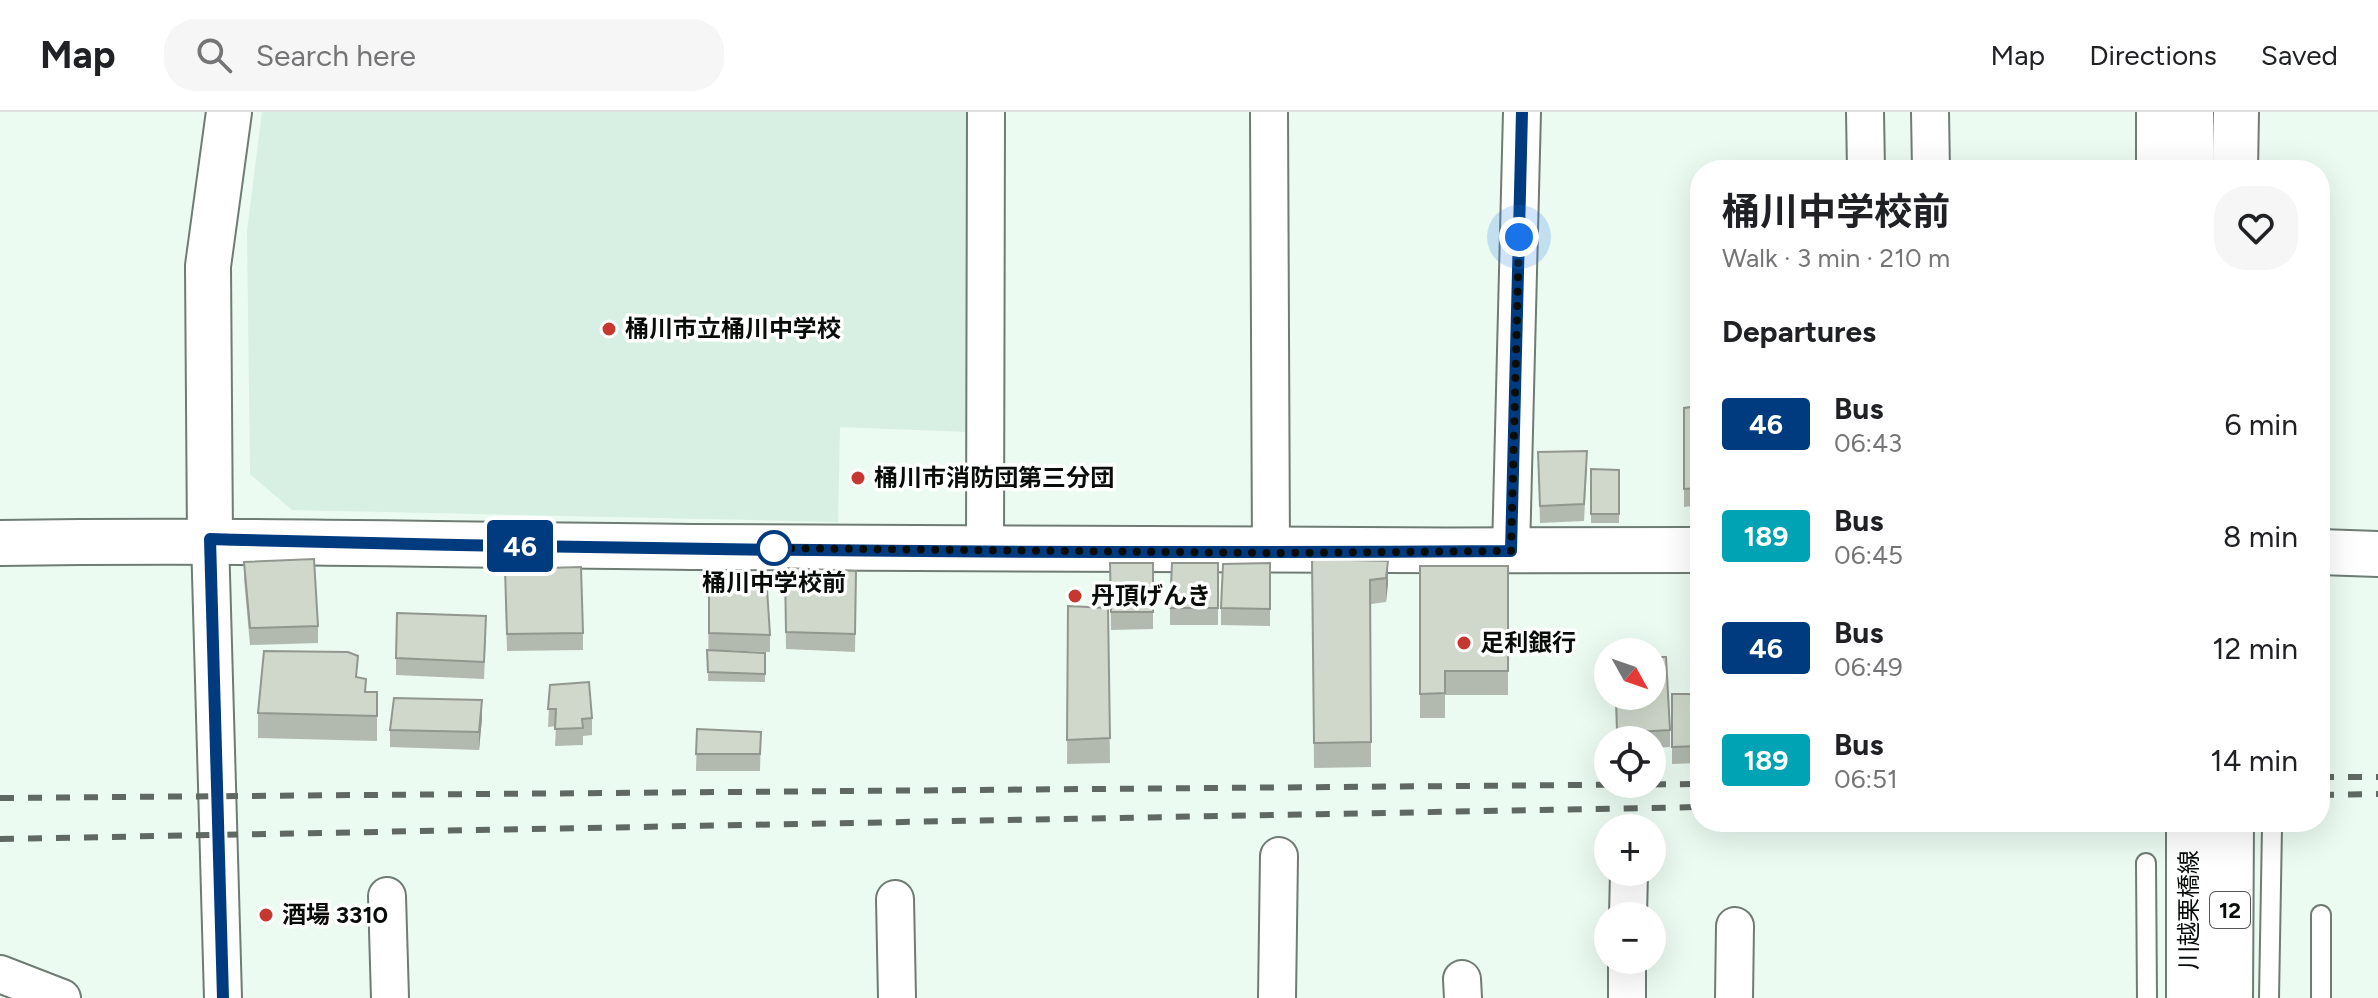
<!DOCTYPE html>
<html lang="en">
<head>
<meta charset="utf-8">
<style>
	:root { --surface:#fff; --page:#f6f6f6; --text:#202124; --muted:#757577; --line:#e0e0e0 }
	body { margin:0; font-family:Figtree,"Noto Sans JP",sans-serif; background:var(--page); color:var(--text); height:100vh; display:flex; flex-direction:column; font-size:30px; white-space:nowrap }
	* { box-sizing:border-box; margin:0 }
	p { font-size:26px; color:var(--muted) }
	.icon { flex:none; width:44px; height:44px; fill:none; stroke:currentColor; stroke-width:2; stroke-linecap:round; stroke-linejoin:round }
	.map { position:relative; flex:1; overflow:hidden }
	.details { position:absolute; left:1690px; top:48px; width:640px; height:672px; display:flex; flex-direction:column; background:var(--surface); border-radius:32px; box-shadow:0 8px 32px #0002 }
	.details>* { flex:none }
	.badge { padding:0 16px; border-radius:6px; font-size:28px; line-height:52px }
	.needle { width:52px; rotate:130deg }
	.fabs { position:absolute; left:1594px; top:526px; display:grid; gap:16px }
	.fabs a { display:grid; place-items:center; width:72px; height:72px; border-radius:50%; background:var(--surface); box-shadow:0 8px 32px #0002; font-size:40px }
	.you { position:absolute; width:40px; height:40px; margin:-20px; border:6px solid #fff; border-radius:50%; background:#1a73e8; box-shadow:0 0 0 12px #1a73e833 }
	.map>.badge { position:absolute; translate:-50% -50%; box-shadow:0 0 0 4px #fff }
	h2 { padding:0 32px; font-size:30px; line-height:72px }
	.round { display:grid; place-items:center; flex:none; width:84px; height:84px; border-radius:32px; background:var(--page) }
	.overview { display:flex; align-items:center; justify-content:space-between; height:136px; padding:0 32px }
	h1 { font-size:38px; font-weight:700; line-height:60px }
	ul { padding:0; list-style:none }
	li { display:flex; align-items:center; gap:24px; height:112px; padding:0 32px }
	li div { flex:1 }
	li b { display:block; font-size:30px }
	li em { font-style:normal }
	li .badge { min-width:88px; font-weight:700; text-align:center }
	header { display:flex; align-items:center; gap:48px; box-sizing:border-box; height:112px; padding:0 40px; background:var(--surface); border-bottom:2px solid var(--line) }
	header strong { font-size:38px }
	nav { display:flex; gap:44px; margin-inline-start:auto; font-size:28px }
	.search { width:560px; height:72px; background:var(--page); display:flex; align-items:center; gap:20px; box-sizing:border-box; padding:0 28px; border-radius:32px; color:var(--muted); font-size:30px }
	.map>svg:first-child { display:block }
	.built { fill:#d8efe3 }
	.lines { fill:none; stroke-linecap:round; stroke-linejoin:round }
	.service-casing { stroke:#6e7c74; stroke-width:22 }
	.minor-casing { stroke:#6e7c74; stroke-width:40 }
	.tertiary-casing { stroke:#6e7c74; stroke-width:48 }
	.primary-casing { stroke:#6e7c74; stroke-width:48 }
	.service { stroke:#fff; stroke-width:18 }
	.minor { stroke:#fff; stroke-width:36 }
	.tertiary { stroke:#fff; stroke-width:44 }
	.primary { stroke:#fff; stroke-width:44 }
	.rail { stroke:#5f6863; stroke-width:6; stroke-dasharray:14 14; stroke-linecap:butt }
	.wall { fill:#b2baaf }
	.shaded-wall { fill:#91978e }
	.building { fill:#cfd8cb; stroke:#91978e; stroke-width:2 }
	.line-casing { stroke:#fff; stroke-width:18 }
	.line { stroke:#003b80; stroke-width:12 }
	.walk { stroke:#080d0a; stroke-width:8; stroke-dasharray:0 14.4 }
	.poi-dot { fill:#c6382f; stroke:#fff; stroke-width:3 }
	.stop-dot { fill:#fff; stroke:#003b80; stroke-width:4 }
	.labels { text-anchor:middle; stroke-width:7; stroke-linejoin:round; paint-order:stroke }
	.shield { fill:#fff; stroke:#525654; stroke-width:2 }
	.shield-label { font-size:22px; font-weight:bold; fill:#080d0a }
	.poi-label { font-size:24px; font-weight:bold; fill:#080d0a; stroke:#fff; text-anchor:start }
	.stop-label { font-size:24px; font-weight:bold; fill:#080d0a; stroke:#fff }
	.street-label { font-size:24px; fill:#080d0a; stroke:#fff }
</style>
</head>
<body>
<header>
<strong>Map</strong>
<div class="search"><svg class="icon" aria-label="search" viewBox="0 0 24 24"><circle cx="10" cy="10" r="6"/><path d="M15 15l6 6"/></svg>Search here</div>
<nav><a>Map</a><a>Directions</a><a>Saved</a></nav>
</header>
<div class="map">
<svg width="2378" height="886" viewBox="0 0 2378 886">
	<rect width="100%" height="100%" fill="#ebfbf2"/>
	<polygon class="built" points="262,0 975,0 967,320 840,315 838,410 292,398 250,362 247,119"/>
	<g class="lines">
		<g class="service-casing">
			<g id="service">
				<polyline points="2146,751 2147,886"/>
				<polyline points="2321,803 2321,886"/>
				<polyline points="2269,886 2272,715"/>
			</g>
		</g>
		<g class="minor-casing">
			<g id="minor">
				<polyline points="1269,0 1271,441"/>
				<polyline points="1865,0 1866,58"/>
				<polyline points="1930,0 1931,58"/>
				<path d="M 210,427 C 214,580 219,733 223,886"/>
				<polyline points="985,438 986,0"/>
				<polyline points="1511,439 1522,0"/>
				<polyline points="387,784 390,886"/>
				<polyline points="895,787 897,886"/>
				<polyline points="1628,804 1629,760"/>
				<polyline points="0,862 62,886"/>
				<polyline points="1462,867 1463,886"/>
				<polyline points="1277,886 1279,744"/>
				<polyline points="1627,886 1627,848"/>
				<polyline points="1734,886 1735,814"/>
			</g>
		</g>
		<g class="tertiary-casing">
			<g id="tertiary">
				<polyline points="210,427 208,154 229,0"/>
				<path d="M 0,431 C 231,427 461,433 692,435 C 1028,438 1364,439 1700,438"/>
				<polyline points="2320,440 2378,442"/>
			</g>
		</g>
		<g class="primary-casing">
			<g id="primary">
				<polyline points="2191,0 2192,58"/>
				<polyline points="2159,58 2159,0"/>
				<polyline points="2235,58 2236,0"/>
				<polyline points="2189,886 2189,710"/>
				<polyline points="2230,886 2231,710"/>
			</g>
		</g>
		<use href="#service" class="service"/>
		<use href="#minor" class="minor"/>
		<use href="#tertiary" class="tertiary"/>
		<use href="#primary" class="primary"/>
		<g class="rail">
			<polyline points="2320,665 2378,665"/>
			<polyline points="2320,683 2378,682"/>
			<polyline points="0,686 1700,672"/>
			<polyline points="0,727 1700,695"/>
		</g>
	</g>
	<g class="wall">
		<polygon points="1700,294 1700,393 1684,395 1684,296"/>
		<polygon points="1538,340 1587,356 1584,409 1540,411"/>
		<polygon points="1591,357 1619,358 1619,411 1591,411"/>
		<polygon points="1312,447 1388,449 1386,490 1371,492 1371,655 1314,656"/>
		<polygon points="244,450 318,514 318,531 250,533 244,467"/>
		<polygon points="1110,451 1153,451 1153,517 1111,518"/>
		<polygon points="1218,451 1218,513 1170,513 1170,496"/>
		<polygon points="1270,451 1270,514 1221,513 1221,496"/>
		<polygon points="1420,454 1508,454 1508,583 1445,583 1445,606 1420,606"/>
		<polygon points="785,456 856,459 855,540 786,537"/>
		<polygon points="709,460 770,523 770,540 715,538 765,541 765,570 708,569"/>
		<polygon points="505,474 583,521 583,538 507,539"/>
		<polygon points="1068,494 1108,496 1110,651 1067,652"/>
		<polygon points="486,521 484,567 396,563 396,546"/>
		<polygon points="358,565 366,580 377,580 377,629 258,626 258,601"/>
		<polygon points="550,573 592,606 592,623 583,624 583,633 555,634 556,614 548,615"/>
		<polygon points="1672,582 1700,582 1700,651 1672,652"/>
		<polygon points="1615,584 1652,584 1670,618 1670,635 1652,636 1652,628 1617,628"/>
		<polygon points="482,606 479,638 390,635 390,618"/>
		<polygon points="697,617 761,620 760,659 696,659"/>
	</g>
	<g class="shaded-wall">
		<polygon points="1388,449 1388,473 1386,490 1386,466"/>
		<polygon points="482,588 482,606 479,638 479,620"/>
	</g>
	<g class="building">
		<polygon points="1700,294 1700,376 1684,377 1684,296"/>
		<polygon points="1587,339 1584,392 1540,394 1538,340"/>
		<polygon points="1591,357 1619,358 1619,402 1591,402"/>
		<polygon points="314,447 318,514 250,516 244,450"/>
		<polygon points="1312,447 1388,449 1386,466 1370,468 1371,630 1314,631"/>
		<polygon points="1110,451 1153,451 1153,500 1111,500"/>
		<polygon points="1172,451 1218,451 1218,496 1170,496"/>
		<polygon points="1270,451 1270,497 1221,496 1223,452"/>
		<polygon points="1420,454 1508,454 1508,559 1445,559 1445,581 1420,582"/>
		<polygon points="581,455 583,521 507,522 505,457"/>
		<polygon points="785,456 856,459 855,522 786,520"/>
		<polygon points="709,460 766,461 770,523 709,521"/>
		<polygon points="1068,494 1108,496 1110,626 1067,628"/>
		<polygon points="397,501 486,504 484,550 396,546"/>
		<polygon points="707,538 765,541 765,562 708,560"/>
		<polygon points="264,539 348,540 358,544 356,565 366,567 365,580 377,580 377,604 258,601"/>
		<polygon points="1652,545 1666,545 1670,618 1617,621 1616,584 1652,584"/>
		<polygon points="589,570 592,606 582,607 583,616 555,617 556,597 548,597 550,573"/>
		<polygon points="1672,582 1700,582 1700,634 1672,635"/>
		<polygon points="394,586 482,588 479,620 390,618"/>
		<polygon points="697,617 761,620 760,642 696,642"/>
	</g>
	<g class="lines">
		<g class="line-casing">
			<path id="line" d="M 223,886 L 210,427 C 644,439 1078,442 1511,439 L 1522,0"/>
		</g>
		<use href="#line" class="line"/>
		<polyline class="walk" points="774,436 761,436 1271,441 1511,439 1519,125"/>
	</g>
	<g class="poi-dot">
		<circle cx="609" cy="217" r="8"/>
		<circle cx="858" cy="366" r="8"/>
		<circle cx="1075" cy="484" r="8"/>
		<circle cx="1464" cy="531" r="8"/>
		<circle cx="266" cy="803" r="8"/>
	</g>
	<circle class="stop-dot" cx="774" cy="436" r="16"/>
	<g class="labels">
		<rect class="shield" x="2210" y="780" width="40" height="36" rx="6"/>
		<g class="shield-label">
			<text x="2230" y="806">12</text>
		</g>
		<g class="poi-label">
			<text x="625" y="225">桶川市立桶川中学校</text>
			<text x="874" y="374">桶川市消防団第三分団</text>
			<text x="1091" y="492">丹頂げんき</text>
			<text x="1480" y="539">足利銀行</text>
			<text x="282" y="811">酒場 3310</text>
		</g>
		<g class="stop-label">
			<text x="774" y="479">桶川中学校前</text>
		</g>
		<g class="street-label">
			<text transform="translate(2189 798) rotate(-90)" y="8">川越栗橋線</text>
		</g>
	</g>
</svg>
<div class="fabs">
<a><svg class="needle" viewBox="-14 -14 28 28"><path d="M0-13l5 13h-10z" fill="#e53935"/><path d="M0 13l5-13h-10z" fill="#757577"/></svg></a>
<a><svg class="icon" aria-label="locate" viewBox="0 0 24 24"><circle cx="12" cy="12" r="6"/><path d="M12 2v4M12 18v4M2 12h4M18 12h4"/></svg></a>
<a>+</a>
<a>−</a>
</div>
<div class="you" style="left:1519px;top:125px"></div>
<b class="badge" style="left:520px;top:434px;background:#003b80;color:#fff">46</b>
<section class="details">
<div class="overview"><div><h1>桶川中学校前</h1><p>Walk · 3 min · 210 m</p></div><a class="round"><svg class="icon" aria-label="heart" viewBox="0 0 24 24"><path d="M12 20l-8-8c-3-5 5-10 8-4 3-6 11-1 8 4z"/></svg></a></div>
<h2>Departures</h2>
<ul>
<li><span class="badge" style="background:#003b80;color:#fff">46</span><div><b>Bus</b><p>06:43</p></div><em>6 min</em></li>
<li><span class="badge" style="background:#00a3b4;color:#fff">189</span><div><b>Bus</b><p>06:45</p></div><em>8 min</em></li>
<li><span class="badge" style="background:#003b80;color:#fff">46</span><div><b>Bus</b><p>06:49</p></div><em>12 min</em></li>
<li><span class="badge" style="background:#00a3b4;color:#fff">189</span><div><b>Bus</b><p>06:51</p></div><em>14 min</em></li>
</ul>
</section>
</div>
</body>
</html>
